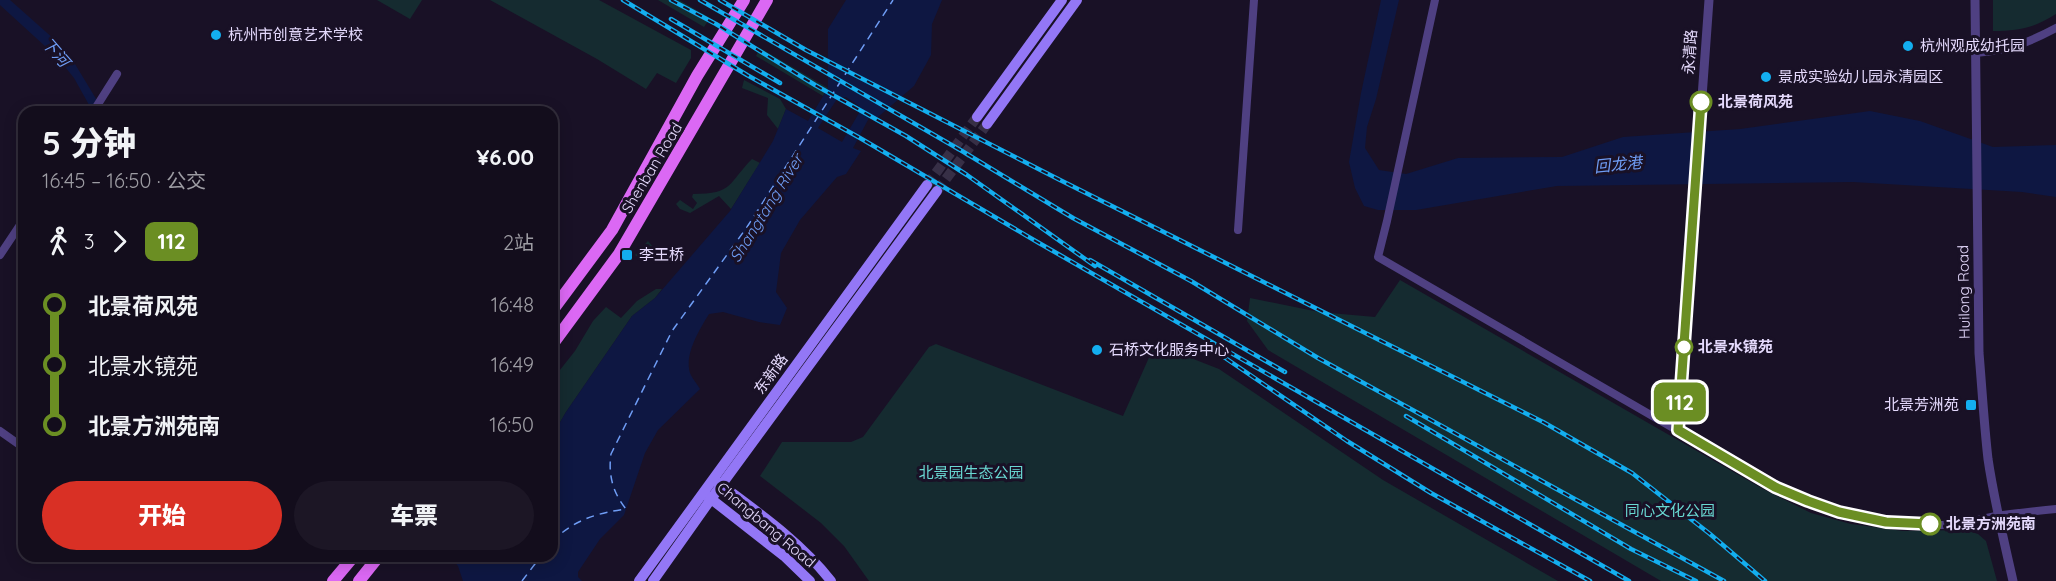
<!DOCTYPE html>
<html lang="zh">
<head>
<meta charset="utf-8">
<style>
	:root { --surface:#130d1c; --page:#1c1625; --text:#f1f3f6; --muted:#9d9ca3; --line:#322d3b; --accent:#d93025 }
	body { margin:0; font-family:Quicksand,"Noto Sans SC",sans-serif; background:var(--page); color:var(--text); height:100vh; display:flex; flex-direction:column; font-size:22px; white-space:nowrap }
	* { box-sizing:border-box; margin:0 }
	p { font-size:20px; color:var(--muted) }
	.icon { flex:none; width:33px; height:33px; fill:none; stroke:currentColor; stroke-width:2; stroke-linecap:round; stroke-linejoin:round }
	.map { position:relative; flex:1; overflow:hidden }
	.panel { position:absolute; left:18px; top:106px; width:540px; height:456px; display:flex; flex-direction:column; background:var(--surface); border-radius:18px; box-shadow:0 3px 15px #0003,0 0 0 2px var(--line) }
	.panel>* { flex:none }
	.badge { padding:0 12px; border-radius:9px; font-size:21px; line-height:39px }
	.map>.badge { position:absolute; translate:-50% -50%; box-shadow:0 0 0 3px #fff }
	.legs { display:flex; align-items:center; gap:9px; height:66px; padding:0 24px; font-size:20px }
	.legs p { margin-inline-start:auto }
	.headline { display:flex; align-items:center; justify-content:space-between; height:102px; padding:0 24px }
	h1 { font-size:33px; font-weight:800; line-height:45px }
	.button { display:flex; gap:12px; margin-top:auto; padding:12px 24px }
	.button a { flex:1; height:69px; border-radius:36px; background:var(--accent); color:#fff; font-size:24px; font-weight:800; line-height:69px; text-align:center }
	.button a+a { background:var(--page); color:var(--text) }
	ul { padding:0 24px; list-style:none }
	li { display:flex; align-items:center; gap:21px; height:60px; font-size:22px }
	li i { display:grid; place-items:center; width:9px; height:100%; margin:0 8px; background:currentColor }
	li i::after { content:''; width:15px; height:15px; margin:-8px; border:4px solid; border-radius:50%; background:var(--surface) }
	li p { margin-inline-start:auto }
	li:first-child i { background:linear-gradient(#0000 50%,currentColor 0) }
	li:last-child i { background:linear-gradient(currentColor 50%,#0000 0) }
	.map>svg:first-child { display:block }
	.green { fill:#152b30 }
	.water { fill:#0e1742; fill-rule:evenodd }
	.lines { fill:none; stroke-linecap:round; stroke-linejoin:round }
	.ferry { stroke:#6f9df5; stroke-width:1.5; stroke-dasharray:8 6; stroke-linecap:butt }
	.secondary-tunnel { stroke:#372f46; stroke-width:10; stroke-dasharray:10 5; stroke-linecap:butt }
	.minor { stroke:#4f4082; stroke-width:8 }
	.tertiary { stroke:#4f4082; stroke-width:9 }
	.secondary { stroke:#9377f6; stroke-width:10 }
	.primary { stroke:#db68f4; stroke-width:12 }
	.rail-casing { stroke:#13aeef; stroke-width:4.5 }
	.rail { stroke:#191126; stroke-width:2; stroke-dasharray:7; stroke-linecap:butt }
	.line-1-casing { stroke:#fff; stroke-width:14 }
	.line-1 { stroke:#6b8e23; stroke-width:9 }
	.poi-dot { fill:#13aeef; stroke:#191126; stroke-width:2 }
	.stop-1-dot { fill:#fff; stroke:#6b8e23; stroke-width:3 }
	.labels { text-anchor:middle; stroke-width:6; stroke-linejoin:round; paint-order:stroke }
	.poi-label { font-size:15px; fill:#e4d9fc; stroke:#191126; text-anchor:start }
	.street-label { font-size:15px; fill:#e4d9fc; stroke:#191126 }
	.stop-label { font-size:15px; font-weight:bold; fill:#e4d9fc; stroke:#191126; text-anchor:start }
	.park-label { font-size:15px; fill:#69d8d2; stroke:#191126 }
	.water-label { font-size:16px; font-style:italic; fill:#6f9df5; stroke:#191126 }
</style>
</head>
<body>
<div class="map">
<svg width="2056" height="581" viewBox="0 0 2056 581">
	<rect width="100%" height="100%" fill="#191126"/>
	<g class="green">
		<polygon points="377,0 422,0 410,19"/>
		<polygon points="490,0 599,0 691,50 691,58 676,83 657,73 646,89 597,59"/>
		<polygon points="658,0 679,0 710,18 704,27"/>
		<path d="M 1993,0 L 2056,0 L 2056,14 C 2034,28 2019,31 1993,31 Z"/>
		<polygon points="760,48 828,88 823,96 756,56"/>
		<polygon points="744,80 780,99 786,109 778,129 767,115 768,98 742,88"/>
		<path d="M 752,159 L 760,163 L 731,209 L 719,196 L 690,213 L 680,209 L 676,204 L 680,200 L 693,209 L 697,203 L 692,197 L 693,194 C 734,194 728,183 752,159 Z"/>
		<polygon points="648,241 653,247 640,259 635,255"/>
		<polygon points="1400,280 1763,489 1811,513 1851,524 1903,531 1966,530 1978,534 1986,541 1997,581 1661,581 1268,350 1247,321 1250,298 1319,312 1375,317"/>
		<polygon points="656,289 662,289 655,298 632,316 566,412 552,436 552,425 557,419 552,416 552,380 575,351 593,321 606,307 621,318 637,301"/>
		<polygon points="936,344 1123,416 1155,344 1219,369 1383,480 1558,581 869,581 844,546 821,523 760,476 782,442 851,442 863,437 929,347"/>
	</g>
	<g class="water">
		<polygon points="0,0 10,0 55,40 75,64 104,112 93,112 74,78 58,58 0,5"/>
		<path d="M 846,0 L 942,0 L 932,24 L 931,55 L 914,86 L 878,117 L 869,118 L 853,148 L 861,151 L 846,174 L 837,177 L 800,220 L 781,253 L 776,292 L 787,308 L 780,325 L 759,322 L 723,312 L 709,314 C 700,329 684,354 690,373 C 692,378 697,384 700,389 L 658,430 L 645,453 L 624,515 L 600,539 L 578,572 L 578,577 L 582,581 L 463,581 L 458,566 L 450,557 L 471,557 L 492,562 L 494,557 L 552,556 L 552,436 L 566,412 L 632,316 L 655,298 L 730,211 L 773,141 L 786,109 L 808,121 L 828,88 L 828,29 ZM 846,97 L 859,106 L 859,113 L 842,142 L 818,128 L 837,99 Z"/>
		<polygon points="1381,0 1399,0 1376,99 1367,127 1365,148 1379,170 1406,174 1458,158 1562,157 1623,137 1740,129 1870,111 1920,121 1993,147 2056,145 2056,197 2022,192 1853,182 1557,186 1416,210 1378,210 1364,206 1355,188 1349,162 1361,93"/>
	</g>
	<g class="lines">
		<g class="ferry">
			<path d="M 552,542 C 573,520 597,513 626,509 C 613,493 608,475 611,454 L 672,331 L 747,227 L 893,0"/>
			<polyline points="522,581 541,556"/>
		</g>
		<g class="secondary-tunnel">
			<polyline points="927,185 977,117"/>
			<polyline points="937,191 987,124"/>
		</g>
		<g class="minor">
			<path d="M 1435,0 L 1387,221 L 1378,257 L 1775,487 C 1832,511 1885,526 1947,525 C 1964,525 1981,518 1997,516 C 2016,513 2036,511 2056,509"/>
			<path d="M 1975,53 C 2009,50 2026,44 2056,28"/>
			<polyline points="93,112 117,74"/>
			<polyline points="1238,230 1254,0"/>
			<polyline points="0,255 24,219"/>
			<polyline points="0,431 24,448"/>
		</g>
		<g class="tertiary">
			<path d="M 1975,0 L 1979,353 C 1982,388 1984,424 1988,459 C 1994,500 2004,541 2013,581"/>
			<polyline points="1678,430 1709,0"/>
		</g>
		<g class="secondary">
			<polyline points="977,117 1062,0"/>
			<polyline points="987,124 1077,0"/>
			<path d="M 716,481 C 756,511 800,541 831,581"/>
			<polyline points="706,495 784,556 810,581"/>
			<polyline points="639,581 927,185"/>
			<polyline points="653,581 711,499 937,191"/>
		</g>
		<g class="primary">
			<polyline points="552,311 612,230 697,76 744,0"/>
			<polyline points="552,345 619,254 767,0"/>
			<polyline points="333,581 354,556"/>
			<polyline points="359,581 379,556"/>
		</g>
		<g class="rail-casing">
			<g id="rail">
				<polyline points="623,0 747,75 860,138 1039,243 1629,581"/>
				<polyline points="671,0 716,24 815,85 906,136 967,175 1095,266"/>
				<polyline points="700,0 962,151 1073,218 1191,281 1318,358 1724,581"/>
				<polyline points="720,0 806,50 1060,180 1543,422 1632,473 1710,534 1765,581"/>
				<polyline points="671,19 780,83"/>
				<polyline points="1090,260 1285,372"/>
				<polyline points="1215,351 1347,441 1431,493 1590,581"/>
				<polyline points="1406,416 1631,549 1696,581"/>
			</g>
		</g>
		<use href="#rail" class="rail"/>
	</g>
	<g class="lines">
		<g class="line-1-casing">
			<polyline id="line-1" points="1701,102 1678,430 1775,487 1808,501 1839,512 1886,522 1930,524"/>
		</g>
		<use href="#line-1" class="line-1"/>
	</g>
	<g class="poi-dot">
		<circle cx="216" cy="35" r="6"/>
		<circle cx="1908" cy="46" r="6"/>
		<circle cx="1766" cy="77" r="6"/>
		<rect x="621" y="249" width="12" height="12" rx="3"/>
		<circle cx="1097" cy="350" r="6"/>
		<rect x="1965" y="399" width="12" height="12" rx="3"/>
	</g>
	<g class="stop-1-dot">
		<circle cx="1701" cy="102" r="10"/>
		<circle cx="1684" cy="347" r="8"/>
		<circle cx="1930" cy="524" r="10"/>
	</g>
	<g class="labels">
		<g class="poi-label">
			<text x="228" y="40">杭州市创意艺术学校</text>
			<text x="1920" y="51">杭州观成幼托园</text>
			<text x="1778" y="82">景成实验幼儿园永清园区</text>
			<text x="639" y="260">李王桥</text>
			<text x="1109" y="355">石桥文化服务中心</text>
			<text x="1959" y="410" text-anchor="end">北景芳洲苑</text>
		</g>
		<g class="street-label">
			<text transform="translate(1690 52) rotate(-86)" y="5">永清路</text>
			<text transform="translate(652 168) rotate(-59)" y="5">Shenban Road</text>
			<text transform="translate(1964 292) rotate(-91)" y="5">Huilong Road</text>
			<text transform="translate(771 374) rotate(-54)" y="5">东新路</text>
			<text transform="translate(766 525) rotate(40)" y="5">Changbang Road</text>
		</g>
		<g class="stop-label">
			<text x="1718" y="107">北景荷风苑</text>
			<text x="1698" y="352">北景水镜苑</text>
			<text x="1946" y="529">北景方洲苑南</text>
		</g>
		<g class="park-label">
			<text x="971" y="478">北景园生态公园</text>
			<text x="1670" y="516">同心文化公园</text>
		</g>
		<g class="water-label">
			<text transform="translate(56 52) rotate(49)" y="6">下河</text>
			<text transform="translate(1618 164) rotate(-6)" y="6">回龙港</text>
			<text transform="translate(766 208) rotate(-58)" y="6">Shangtang River</text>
		</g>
	</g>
</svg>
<b class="badge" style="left:1680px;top:402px;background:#6b8e23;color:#fff">112</b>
<section class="panel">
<div class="headline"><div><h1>5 分钟</h1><p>16:45 – 16:50 · 公交</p></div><b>¥6.00</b></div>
<div class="legs"><svg class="icon" aria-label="walk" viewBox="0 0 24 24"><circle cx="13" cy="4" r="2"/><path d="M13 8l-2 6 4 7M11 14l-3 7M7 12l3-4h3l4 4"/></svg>3<svg class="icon" aria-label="forward" viewBox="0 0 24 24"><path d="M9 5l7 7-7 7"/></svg><b class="badge" style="background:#6b8e23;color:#fff">112</b><p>2站</p></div>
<ul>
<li><i style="color:#6b8e23"></i><b>北景荷风苑</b><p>16:48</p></li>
<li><i style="color:#6b8e23"></i><span>北景水镜苑</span><p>16:49</p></li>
<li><i style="color:#6b8e23"></i><b>北景方洲苑南</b><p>16:50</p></li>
</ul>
<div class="button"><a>开始</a><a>车票</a></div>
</section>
</div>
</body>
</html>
